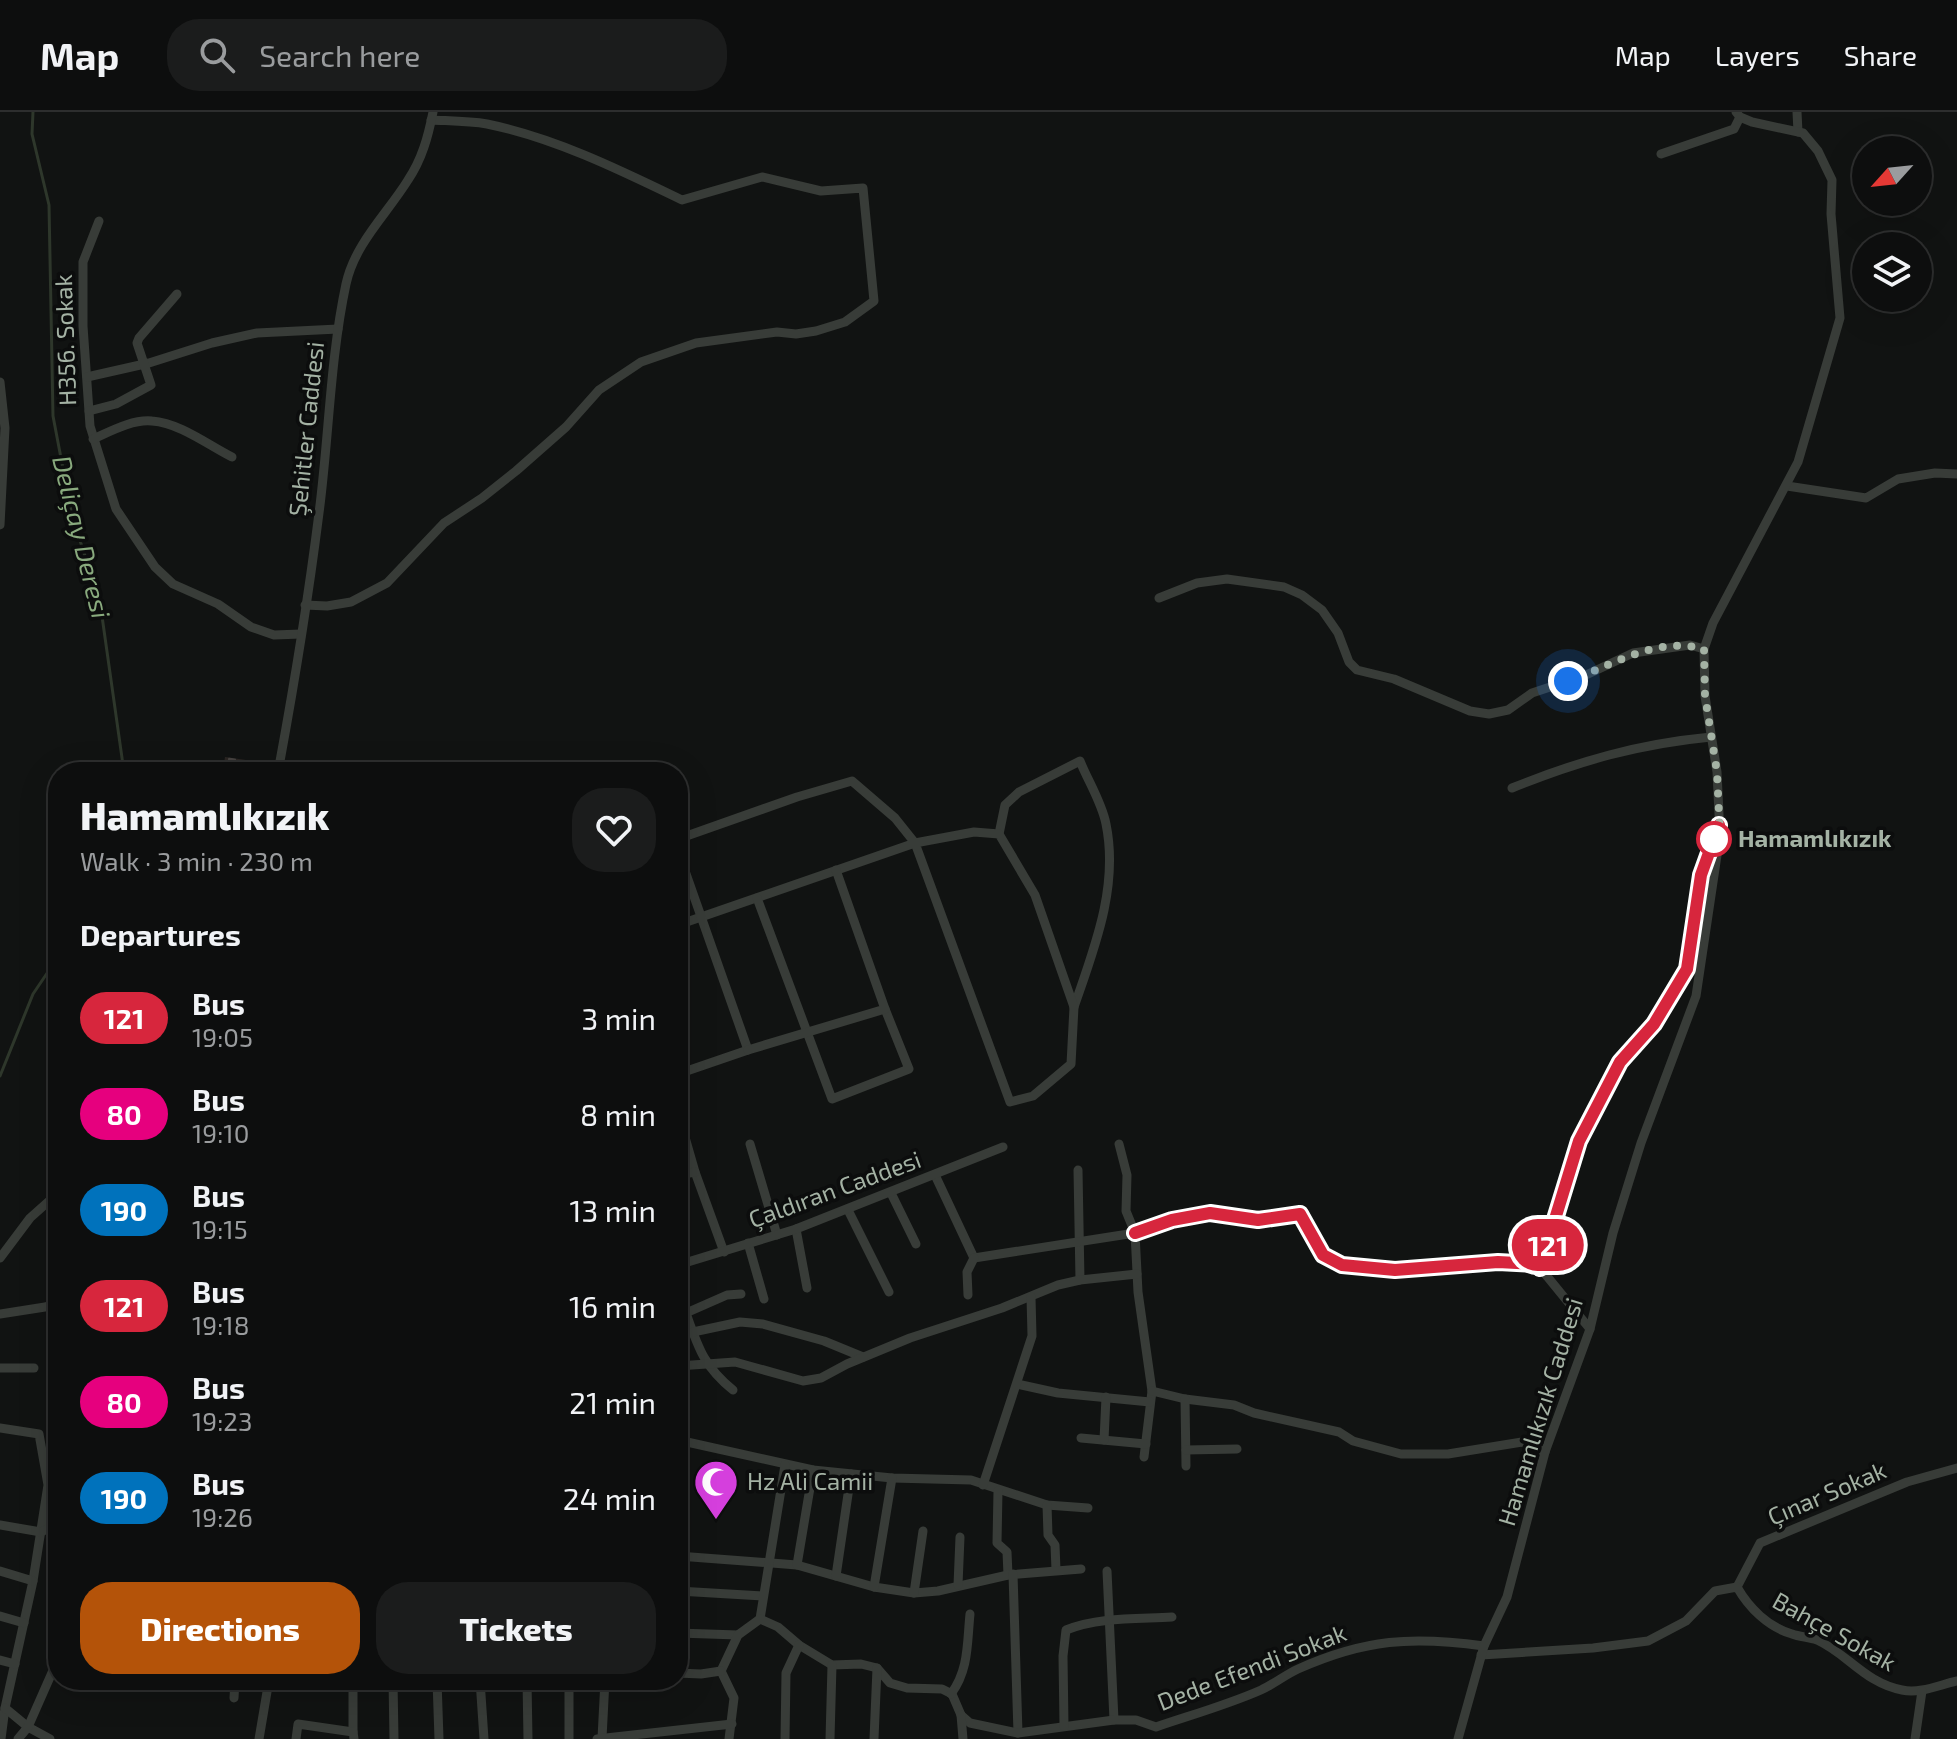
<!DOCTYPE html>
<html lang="en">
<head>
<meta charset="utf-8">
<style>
	:root { --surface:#0d0e0e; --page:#1b1c1c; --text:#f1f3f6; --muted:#9a9c9e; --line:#2d2e2e; --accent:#b45309 }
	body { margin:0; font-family:"Exo 2",sans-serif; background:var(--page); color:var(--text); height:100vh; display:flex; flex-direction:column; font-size:30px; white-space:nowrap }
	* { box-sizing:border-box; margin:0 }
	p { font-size:26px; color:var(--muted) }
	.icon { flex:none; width:44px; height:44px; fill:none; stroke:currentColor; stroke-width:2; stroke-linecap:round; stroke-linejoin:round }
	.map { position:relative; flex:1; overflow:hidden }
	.drawer { position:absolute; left:48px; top:650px; width:640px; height:928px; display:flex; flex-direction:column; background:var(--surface); border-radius:32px; box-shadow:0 8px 32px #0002,0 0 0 2px var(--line) }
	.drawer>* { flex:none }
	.badge { padding:0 16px; border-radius:26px; font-size:28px; line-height:52px }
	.needle { width:52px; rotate:243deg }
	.fabs { position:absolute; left:1852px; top:24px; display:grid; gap:16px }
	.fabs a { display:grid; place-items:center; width:80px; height:80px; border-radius:50%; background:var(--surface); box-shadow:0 8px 32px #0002,0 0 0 2px var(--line); font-size:40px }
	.you { position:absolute; width:40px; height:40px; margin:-20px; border:6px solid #fff; border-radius:50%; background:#1a73e8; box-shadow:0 0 0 12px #1a73e833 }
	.map>.badge { position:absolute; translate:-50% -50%; box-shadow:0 0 0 4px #fff }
	h2 { padding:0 32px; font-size:30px; line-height:72px }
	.round { display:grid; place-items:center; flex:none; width:84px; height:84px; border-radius:32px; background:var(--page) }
	.summary { display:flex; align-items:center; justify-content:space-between; height:136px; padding:0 32px }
	h1 { font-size:38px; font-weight:800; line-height:60px }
	.cta { display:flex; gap:16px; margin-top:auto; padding:16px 32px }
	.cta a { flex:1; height:92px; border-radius:32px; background:var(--accent); color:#fff; font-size:32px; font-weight:800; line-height:92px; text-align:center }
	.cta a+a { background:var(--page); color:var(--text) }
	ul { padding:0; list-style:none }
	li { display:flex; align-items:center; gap:24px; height:96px; padding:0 32px }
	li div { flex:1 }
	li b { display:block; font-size:30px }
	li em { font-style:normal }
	li .badge { min-width:88px; font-weight:700; text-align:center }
	header { display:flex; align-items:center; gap:48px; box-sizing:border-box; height:112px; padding:0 40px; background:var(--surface); border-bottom:2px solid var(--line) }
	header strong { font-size:38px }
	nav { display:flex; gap:44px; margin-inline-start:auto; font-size:28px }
	.search { width:560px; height:72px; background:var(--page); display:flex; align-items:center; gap:20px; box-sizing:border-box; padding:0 28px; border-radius:32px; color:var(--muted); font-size:30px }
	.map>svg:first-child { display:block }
	.cemetery { fill:url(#cemetery-stones) }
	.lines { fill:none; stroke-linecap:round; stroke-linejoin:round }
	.stream { stroke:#2e372b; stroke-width:3 }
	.minor { stroke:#383c38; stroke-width:9 }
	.line-casing { stroke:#fff; stroke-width:18 }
	.line { stroke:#d7263d; stroke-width:12 }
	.walk { stroke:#a4b2a4; stroke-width:8; stroke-dasharray:0 14.4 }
	.stop-dot { fill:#fff; stroke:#d7263d; stroke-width:4 }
	.labels { text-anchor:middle; stroke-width:7; stroke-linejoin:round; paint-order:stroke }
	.street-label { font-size:24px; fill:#a4b2a4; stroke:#0c0d0d }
	.stop-label { font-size:24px; font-weight:bold; fill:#a4b2a4; stroke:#0c0d0d; text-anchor:start }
	.poi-label { font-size:24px; fill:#a4b2a4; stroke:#0c0d0d; text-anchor:start }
	.water-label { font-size:26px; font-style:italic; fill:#89aa7e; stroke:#0c0d0d }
</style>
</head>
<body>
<header>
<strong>Map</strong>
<div class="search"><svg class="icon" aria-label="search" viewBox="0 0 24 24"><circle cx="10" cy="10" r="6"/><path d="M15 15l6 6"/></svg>Search here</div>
<nav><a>Map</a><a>Layers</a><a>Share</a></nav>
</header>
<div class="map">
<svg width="1957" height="1627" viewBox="0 0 1957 1627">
	<defs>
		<pattern id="cemetery-stones" width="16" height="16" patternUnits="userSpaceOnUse" patternTransform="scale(2)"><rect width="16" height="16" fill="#2a2522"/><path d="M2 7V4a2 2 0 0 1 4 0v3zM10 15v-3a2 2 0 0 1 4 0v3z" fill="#46423f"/></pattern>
	</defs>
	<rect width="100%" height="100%" fill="#111312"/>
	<polygon class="cemetery" points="225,645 266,651 265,660 223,660"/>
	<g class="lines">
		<g class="stream">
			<polyline points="33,0 32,22 49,93 53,304 72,404 100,490 124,660"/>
			<polyline points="0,964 33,882 58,845"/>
		</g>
		<g class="minor">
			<polyline points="1797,0 1798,20"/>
			<polyline points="1661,42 1734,17 1740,5"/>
			<polyline points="99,109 83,150 83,214 90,314 116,397 155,455 173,472 218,492 251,515 274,523 301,522"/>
			<polyline points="87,265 149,251 212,231 257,221 338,217"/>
			<polyline points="0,270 5,316 0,413"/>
			<polyline points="89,299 116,292 151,273 137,231 139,226 177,182"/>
			<path d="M 93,327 C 111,319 133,307 152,309 C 180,311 208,333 232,345"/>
			<polyline points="1787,374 1866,386 1898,367 1935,361 1957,362"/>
			<polyline points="1159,486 1197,471 1227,467 1284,475 1302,483 1322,498 1338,521 1349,550 1357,558 1394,567 1470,599 1489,602 1508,598 1532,581 1586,563 1633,541 1690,533 1704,537"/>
			<path d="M 305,493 L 327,494 L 351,490 L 387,471 L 444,411 L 482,386 L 516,359 L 566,315 L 599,278 L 641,250 L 696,231 L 777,220 L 796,222 L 816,219 L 845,210 L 874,189 L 863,76 L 821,79 L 762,65 L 682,88 C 620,58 555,26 487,12 C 469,9 450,9 431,8"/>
			<path d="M 278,660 C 294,574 308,488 319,401 C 329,325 330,247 346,172 C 355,131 387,102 408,68 C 422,47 428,25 433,0"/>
			<path d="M 1512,676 C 1579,649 1638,632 1711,625"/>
			<path d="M 999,722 L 1005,693 L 1019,680 L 1080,649 C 1088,669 1102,691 1106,712 C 1119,775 1094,837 1074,895"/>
			<polyline points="678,727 797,685 852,669 895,706 915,731 1010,990 1033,984 1071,952 1074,895 1035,783 999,722 974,720 915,731 678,813"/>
			<polyline points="678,739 748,938 678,962"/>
			<polyline points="757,786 832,987 909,957 885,897"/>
			<polyline points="748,938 885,897 836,758"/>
			<polyline points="678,1001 695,1060 724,1140"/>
			<polyline points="750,1032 777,1123"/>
			<polyline points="1119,1032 1127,1063 1126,1099 1135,1121 1138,1180 1152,1279 1144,1345"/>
			<polyline points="1078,1058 1080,1168"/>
			<polyline points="678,1063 695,1060"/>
			<polyline points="935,1063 974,1146"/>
			<polyline points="891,1081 916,1132"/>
			<polyline points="848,1098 889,1180"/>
			<polyline points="796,1117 807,1176"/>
			<polyline points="748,1131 764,1187"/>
			<polyline points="0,1146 30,1106 58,1081"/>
			<polyline points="974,1146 1135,1121 1172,1108 1210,1101 1258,1108 1300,1102 1323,1143 1342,1153 1395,1158 1498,1150 1537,1152 1590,1217"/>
			<polyline points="678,1153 796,1117 1003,1035"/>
			<polyline points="1540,1156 1579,1029 1620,950 1654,912 1687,857 1701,763 1715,723"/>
			<polyline points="968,1183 967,1160 974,1146"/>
			<path d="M 678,1201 L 686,1201 C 698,1235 704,1255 733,1278"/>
			<polyline points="686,1201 727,1183 741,1182"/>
			<polyline points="0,1202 45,1195 58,1191"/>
			<polyline points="693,1220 740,1210 763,1212 824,1229 863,1245"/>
			<polyline points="678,1254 735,1250 803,1269 821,1266 847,1252 910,1226 1002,1196 1058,1173 1080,1168 1137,1162"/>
			<polyline points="0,1256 34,1256"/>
			<polyline points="1017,1272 1058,1281 1150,1290"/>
			<polyline points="1152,1279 1185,1287 1234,1293 1254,1301 1339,1320 1353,1329 1401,1342 1448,1342 1522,1330 1545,1340"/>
			<polyline points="1185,1287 1186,1354"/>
			<polyline points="0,1316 39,1322 48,1373 33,1469 5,1596 1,1627"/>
			<polyline points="1081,1326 1146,1332"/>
			<polyline points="678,1328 813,1358 892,1366 971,1368 1047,1393 1088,1396"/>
			<polyline points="1104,1328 1106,1285"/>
			<polyline points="1186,1338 1237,1337"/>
			<polyline points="983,1373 1032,1224 1031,1185"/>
			<polyline points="998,1379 997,1431 1007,1440 1008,1463"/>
			<polyline points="1047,1393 1048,1423 1055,1433 1056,1458"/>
			<polyline points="0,1413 41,1420 58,1412"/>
			<polyline points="678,1444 797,1453 874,1475 914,1481 938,1479 1008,1463 1081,1457"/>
			<polyline points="797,1453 813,1358"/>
			<polyline points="0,1459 33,1469"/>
			<polyline points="1107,1459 1114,1608"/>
			<polyline points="1013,1462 1018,1621"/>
			<polyline points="836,1464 851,1362"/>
			<polyline points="958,1473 960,1425"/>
			<polyline points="874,1475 892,1366"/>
			<polyline points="1737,1475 1760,1431 1907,1370 1957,1356"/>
			<polyline points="678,1479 763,1484"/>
			<polyline points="914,1481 923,1419"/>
			<polyline points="0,1504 24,1511"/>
			<polyline points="760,1507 785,1353"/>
			<polyline points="678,1521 738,1523"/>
			<path d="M 1481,1543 L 1593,1536 L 1648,1529 L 1686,1509 L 1715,1479 L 1737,1475 C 1749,1496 1768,1515 1792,1522 C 1800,1525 1809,1525 1817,1528 C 1848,1542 1865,1571 1902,1578 C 1920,1582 1939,1573 1957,1569"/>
			<polyline points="0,1548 15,1552"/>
			<path d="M 721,1559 L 738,1523 L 760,1507 L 778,1515 L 799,1533 L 832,1553 L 861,1552 L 877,1556 L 890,1571 L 907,1576 L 942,1577 L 952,1582 L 961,1603 L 970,1611 L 1018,1621 L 1114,1608 L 1136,1608 L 1156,1615 C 1191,1603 1227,1593 1261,1578 C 1274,1572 1285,1563 1298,1557 C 1365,1527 1412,1524 1484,1534"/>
			<polyline points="721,1559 734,1586 729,1627"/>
			<polyline points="678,1561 701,1562 721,1559"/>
			<polyline points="353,1568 353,1620"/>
			<polyline points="393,1568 394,1627"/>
			<polyline points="437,1568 439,1627"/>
			<polyline points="480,1568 484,1627"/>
			<polyline points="527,1568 528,1627"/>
			<path d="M 951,1582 C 969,1558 967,1531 970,1502"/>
			<polyline points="234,1586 235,1568"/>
			<polyline points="5,1596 28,1615 50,1627"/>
			<polyline points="961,1603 963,1627"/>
			<path d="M 1064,1614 L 1063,1544 L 1066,1518 C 1098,1505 1137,1507 1172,1505"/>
			<polyline points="602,1626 605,1568"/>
			<polyline points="18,1627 28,1615 58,1547"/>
			<polyline points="259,1627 269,1568"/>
			<polyline points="296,1627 298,1612 353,1620 354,1627"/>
			<polyline points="569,1627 569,1568"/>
			<polyline points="597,1627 732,1612"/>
			<polyline points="785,1627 786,1561 799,1533"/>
			<polyline points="830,1627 832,1553"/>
			<polyline points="874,1627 877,1556"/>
			<polyline points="1458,1627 1484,1534 1507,1485 1545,1340 1590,1217 1613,1121 1641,1031 1696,884 1720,723 1717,660 1705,584 1704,537 1713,511 1798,350 1840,206 1831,102 1832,68 1818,39 1803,21 1752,10 1740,5 1736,0"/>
			<polyline points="1915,1627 1922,1579"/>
		</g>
	</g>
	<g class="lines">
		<g class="line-casing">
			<polyline id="line" points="1135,1121 1172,1108 1210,1101 1258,1108 1300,1102 1323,1143 1342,1153 1395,1158 1498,1150 1537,1152 1540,1156 1579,1029 1620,950 1654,912 1687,857 1701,763 1719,713"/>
		</g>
		<use href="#line" class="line"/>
		<path class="walk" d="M 1568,569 C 1612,554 1655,524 1704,537 L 1705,584 L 1717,660 L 1720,723 L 1714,727"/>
	</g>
	<defs>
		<g id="mosque-pin" transform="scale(2.3)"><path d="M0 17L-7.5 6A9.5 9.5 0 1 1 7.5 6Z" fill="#d53fdd" stroke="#0c0d0d"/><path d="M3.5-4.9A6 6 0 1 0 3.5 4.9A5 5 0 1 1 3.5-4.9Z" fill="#fff"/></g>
	</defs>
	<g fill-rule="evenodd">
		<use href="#mosque-pin" x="716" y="1370"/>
	</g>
	<circle class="stop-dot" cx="1714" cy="727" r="16"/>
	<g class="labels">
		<g class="street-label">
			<text transform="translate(66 228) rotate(-92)" y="8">H356. Sokak</text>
			<text transform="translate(307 317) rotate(-84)" y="8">Şehitler Caddesi</text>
			<text transform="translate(835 1078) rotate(-20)" y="8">Çaldıran Caddesi</text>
			<text transform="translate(1541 1300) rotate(-73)" y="8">Hamamlıkızık Caddesi</text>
			<text transform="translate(1827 1382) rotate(-23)" y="8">Çınar Sokak</text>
			<text transform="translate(1834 1520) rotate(29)" y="8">Bahçe Sokak</text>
			<text transform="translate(1252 1556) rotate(-21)" y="8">Dede Efendi Sokak</text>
		</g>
		<g class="stop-label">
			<text x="1738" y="735">Hamamlıkızık</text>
		</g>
		<g class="poi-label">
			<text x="747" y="1378">Hz Ali Camii</text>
		</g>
		<g class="water-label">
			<text transform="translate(81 425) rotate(76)" y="9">Deliçay Deresi</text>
		</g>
	</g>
</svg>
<div class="fabs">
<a><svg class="needle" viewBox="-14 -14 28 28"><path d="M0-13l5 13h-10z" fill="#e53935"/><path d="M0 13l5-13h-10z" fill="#9a9c9e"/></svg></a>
<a><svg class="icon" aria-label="layers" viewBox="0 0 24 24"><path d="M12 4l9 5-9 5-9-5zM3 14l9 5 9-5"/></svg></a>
</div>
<div class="you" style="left:1568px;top:569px"></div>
<b class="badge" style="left:1548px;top:1133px;background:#d7263d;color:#fff">121</b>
<section class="drawer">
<div class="summary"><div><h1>Hamamlıkızık</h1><p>Walk · 3 min · 230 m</p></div><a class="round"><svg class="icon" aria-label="heart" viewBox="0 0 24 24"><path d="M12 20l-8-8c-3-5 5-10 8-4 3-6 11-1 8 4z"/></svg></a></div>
<h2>Departures</h2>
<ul>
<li><span class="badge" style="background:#d7263d;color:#fff">121</span><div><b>Bus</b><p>19:05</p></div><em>3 min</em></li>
<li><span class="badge" style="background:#e6007e;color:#fff">80</span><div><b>Bus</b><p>19:10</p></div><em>8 min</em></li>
<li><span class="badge" style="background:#0072bc;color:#fff">190</span><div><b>Bus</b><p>19:15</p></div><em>13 min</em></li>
<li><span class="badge" style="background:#d7263d;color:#fff">121</span><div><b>Bus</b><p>19:18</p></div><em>16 min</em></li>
<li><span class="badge" style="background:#e6007e;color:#fff">80</span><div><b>Bus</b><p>19:23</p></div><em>21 min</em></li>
<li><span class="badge" style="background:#0072bc;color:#fff">190</span><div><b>Bus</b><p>19:26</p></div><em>24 min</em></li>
</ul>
<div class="cta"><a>Directions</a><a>Tickets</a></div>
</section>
</div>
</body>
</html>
